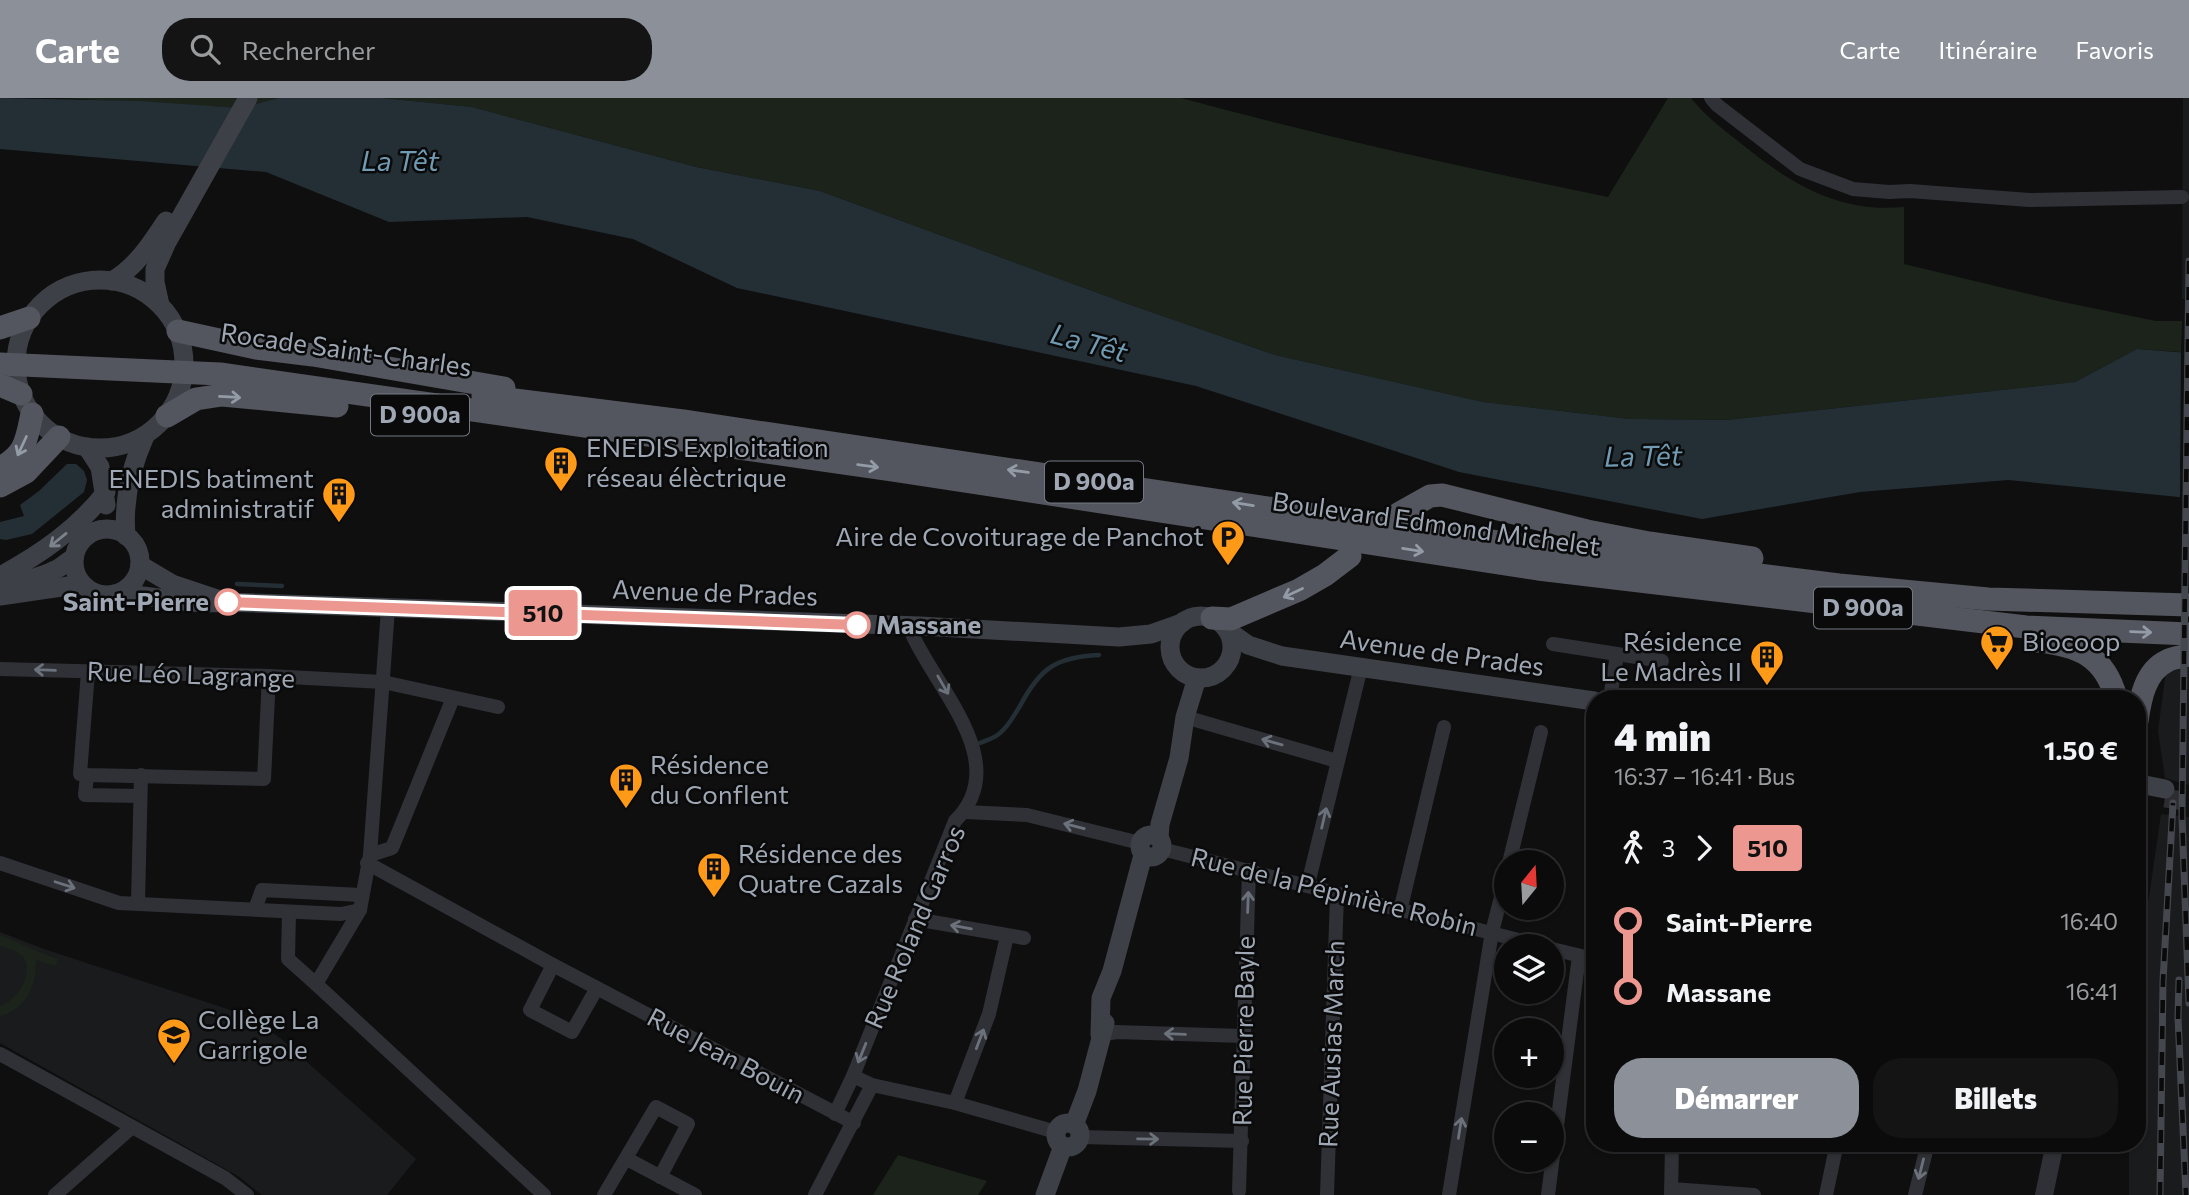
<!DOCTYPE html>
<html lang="fr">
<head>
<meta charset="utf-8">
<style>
	:root { --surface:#0b0b0c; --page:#141415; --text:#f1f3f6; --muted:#9a9b9d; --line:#2b2b2d; --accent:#8c9099 }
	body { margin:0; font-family:Commissioner,sans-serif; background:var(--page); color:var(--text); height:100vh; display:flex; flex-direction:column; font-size:26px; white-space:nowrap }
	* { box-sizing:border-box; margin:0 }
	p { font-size:23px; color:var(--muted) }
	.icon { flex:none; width:38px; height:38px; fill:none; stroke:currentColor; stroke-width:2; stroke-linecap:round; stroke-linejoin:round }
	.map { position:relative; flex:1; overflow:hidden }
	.panel { position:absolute; left:1586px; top:592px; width:560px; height:462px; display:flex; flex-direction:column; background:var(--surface); border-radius:28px; box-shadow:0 2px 5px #0004,0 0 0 2px var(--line) }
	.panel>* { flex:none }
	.badge { padding:0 14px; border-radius:5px; font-size:24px; line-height:46px }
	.needle { width:46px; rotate:18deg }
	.buttons { position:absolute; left:1494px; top:752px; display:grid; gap:14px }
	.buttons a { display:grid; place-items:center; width:70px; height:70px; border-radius:50%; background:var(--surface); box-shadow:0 2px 5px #0004,0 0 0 2px var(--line); font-size:35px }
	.map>.badge { position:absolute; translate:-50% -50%; box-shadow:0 0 0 4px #fff }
	.legs { display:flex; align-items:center; gap:10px; height:77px; padding:0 28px; font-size:23px }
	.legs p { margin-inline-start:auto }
	.head { display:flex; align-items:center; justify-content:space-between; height:119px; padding:0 28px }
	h1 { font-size:38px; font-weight:800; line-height:52px }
	.action { display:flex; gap:14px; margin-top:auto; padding:14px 28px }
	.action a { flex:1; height:80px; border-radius:28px; background:var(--accent); color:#fff; font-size:28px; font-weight:800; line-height:80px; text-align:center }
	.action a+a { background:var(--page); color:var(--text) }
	ul { padding:0 28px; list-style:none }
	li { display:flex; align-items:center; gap:24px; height:70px; font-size:26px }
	li i { display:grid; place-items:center; width:10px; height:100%; margin:0 9px; background:currentColor }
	li i::after { content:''; width:18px; height:18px; margin:-9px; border:5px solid; border-radius:50%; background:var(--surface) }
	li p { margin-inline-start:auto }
	li:first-child i { background:linear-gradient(#0000 50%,currentColor 0) }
	li:last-child i { background:linear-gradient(currentColor 50%,#0000 0) }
	header { display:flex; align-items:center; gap:42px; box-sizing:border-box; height:98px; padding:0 35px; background:var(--accent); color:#fff }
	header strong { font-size:33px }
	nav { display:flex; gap:38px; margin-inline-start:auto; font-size:24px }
	.search { width:490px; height:63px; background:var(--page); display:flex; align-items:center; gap:18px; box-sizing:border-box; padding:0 24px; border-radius:28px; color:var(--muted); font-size:26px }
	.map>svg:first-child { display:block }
	.built { fill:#1a1b1d }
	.green { fill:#1b231b }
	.water { fill:#242f35 }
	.pier { fill:#0f0f10 }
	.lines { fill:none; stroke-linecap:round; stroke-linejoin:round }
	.stream { stroke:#242f35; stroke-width:4.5 }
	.secondary-tunnel { stroke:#2c2d31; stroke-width:19; stroke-dasharray:19 10; stroke-linecap:butt }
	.minor { stroke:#2f3136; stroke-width:14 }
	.tertiary { stroke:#2f3136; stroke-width:18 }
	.secondary { stroke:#3d4046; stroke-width:19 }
	.trunk { stroke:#53565e; stroke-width:23 }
	.rail-casing { stroke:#44474d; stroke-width:7 }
	.rail { stroke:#0a0a0b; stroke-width:4.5; stroke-dasharray:13; stroke-linecap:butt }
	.oneway { stroke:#939ba6 }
	.oneway2 { stroke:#7c838d }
	.oneway3 { stroke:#6c727b }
	.line-1-casing { stroke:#fff; stroke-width:16 }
	.line-1 { stroke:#ec9790; stroke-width:10 }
	.stop-1-dot { fill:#fff; stroke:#ec9790; stroke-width:3.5 }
	.labels { text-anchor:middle; stroke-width:5; stroke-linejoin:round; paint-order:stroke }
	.shield { fill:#0a0a0b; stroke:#727881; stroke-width:2 }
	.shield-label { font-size:24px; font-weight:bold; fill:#9ea7b3 }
	.street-label { font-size:26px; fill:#9ea7b3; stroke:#0a0a0b }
	.poi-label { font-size:26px; fill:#9ea7b3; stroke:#0a0a0b; text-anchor:start }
	.stop-label { font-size:26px; font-weight:bold; fill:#9ea7b3; stroke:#0a0a0b; text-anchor:end }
	.water-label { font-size:28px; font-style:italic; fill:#709bb3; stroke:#0a0a0b }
</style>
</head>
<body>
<header>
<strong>Carte</strong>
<div class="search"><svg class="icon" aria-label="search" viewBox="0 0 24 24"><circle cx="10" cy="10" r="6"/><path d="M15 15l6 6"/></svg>Rechercher</div>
<nav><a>Carte</a><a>Itinéraire</a><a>Favoris</a></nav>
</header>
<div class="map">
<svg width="2189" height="1097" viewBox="0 0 2189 1097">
	<rect width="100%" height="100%" fill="#0f0f10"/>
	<g class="built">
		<polygon points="2183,0 2189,0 2189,202 2182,201"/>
		<polygon points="2189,567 2189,687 2165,680 2158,633 2166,573"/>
		<polygon points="2161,716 2189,719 2189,1097 2129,1097 2129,1045 2137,1045 2137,840 2149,799"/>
		<polygon points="0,834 44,851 252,919 280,940 416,1061 387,1097 262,1097 238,1078 0,945"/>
	</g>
	<g class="green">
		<polygon points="61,0 278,0 241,10"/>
		<path d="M 382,0 L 1181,0 C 1322,38 1465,70 1608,99 L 1668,0 L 1691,0 C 1706,19 1724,32 1743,47 C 1791,86 1839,115 1904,109 L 1904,166 L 2058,203 L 2156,223 L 2182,223 L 2181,254 L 2137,251 L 2075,284 L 1727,322 L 1630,321 L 1483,304 L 1275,257 L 1128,206 L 820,93 L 696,69 L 472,9 Z"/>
		<path d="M 0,837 C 20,845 37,854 58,861 L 55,868 L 36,862 C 37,887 26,912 0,918 L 0,908 C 15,903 33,879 25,862 C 21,853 8,851 0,848 Z"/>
		<polygon points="898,1057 987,1083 978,1097 873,1097"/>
	</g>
	<g class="water">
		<polygon points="0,0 138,3 241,10 278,0 382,0 472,9 696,69 820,93 1128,206 1275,257 1483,304 1630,321 1727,322 2075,284 2137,251 2189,255 2180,369 2189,400 2008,382 1860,394 1702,421 1459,374 1196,288 737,190 633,141 527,119 389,124 266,74 0,51"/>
		<polygon points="67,366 76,366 84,373 87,382 84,394 32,436 6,442 0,441 0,424 24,418 20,407 39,393"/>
	</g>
	<polygon class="pier" points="2181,251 2189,251 2189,403 2180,401"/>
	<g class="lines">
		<g class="stream">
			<polyline points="237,486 282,488"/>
			<path d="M 980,645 C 987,642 995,640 1000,635 C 1009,628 1014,617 1020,608 C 1040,570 1056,559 1099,557"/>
		</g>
		<polyline class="secondary-tunnel" points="2165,700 2189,704"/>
		<g class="minor">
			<polyline points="1711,0 1717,7 1800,71 1853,91 1889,94 1910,93 2029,102 2182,99"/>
			<polyline points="1553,546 1662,563"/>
			<polyline points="0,571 269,578 383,584 498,609"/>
			<polyline points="88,574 80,676 87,677 264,681 269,578"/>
			<polyline points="1610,600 1617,557"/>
			<polyline points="1185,619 1337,663"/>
			<polyline points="87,677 85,697 140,698"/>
			<polyline points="965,714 1027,717 1140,745"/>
			<polyline points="1162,751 1546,849"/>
			<polyline points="370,757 392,750 453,600"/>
			<polyline points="0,765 119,805 341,816 360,812"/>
			<polyline points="367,765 553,867 854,1025"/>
			<polyline points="1509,765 1541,634"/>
			<polyline points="1308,786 1361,569"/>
			<polyline points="138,805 141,677"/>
			<polyline points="255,811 262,792 361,797"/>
			<polyline points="1400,813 1444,629"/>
			<polyline points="289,814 288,861 316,886 360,812 370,757 388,511"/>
			<polyline points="915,821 1024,840"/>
			<polyline points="1552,851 1594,861"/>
			<polyline points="553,867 530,912 572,934 597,890"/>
			<polyline points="316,886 544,1097"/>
			<polyline points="1100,937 1116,934 1243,938"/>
			<polyline points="0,956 225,1080 247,1097"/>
			<polyline points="853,978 872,987 955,1005 1056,1034"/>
			<polyline points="955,1005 989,916 1007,838"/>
			<path d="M 835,1016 L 853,978 L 955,723 C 1016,663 930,585 909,529"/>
			<polyline points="1080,1039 1242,1043"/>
			<polyline points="627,1061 695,1097"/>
			<polyline points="1672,1091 1754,1097"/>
			<polyline points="1239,1093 1249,772"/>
			<polyline points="55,1097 131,1030"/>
			<polyline points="604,1097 656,1009 688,1026 660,1079"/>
			<polyline points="815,1097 872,987"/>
			<polyline points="1327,1097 1337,796"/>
			<polyline points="1449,1097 1492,834 1507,776"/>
			<polyline points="1548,1097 1579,858"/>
			<polyline points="1671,1097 1672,1045"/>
			<polyline points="1826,1097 1837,1045"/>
			<polyline points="1915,1097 1928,1045"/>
		</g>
		<polyline class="tertiary" points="2044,1097 2055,1045"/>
		<g class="secondary">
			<circle cx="100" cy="266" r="84"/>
			<path d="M 112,183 C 136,169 151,146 166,123"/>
			<polyline points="160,207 155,184 155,171 167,144 248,0"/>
			<polyline points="87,349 100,369 106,407"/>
			<circle cx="107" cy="464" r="33"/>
			<path d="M 126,438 C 123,403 131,369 145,338"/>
			<polyline points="140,467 172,486 217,501"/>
			<path d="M 0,478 C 41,456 77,431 106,394"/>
			<path d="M 0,481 C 17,485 40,480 55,472 C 62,469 67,463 74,460"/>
			<path d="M 114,496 C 152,496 187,508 225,504 L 920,528 L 1119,539 L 1151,536 L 1182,525"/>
			<polyline points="0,498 82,486"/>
			<circle cx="1201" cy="549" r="31"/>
			<polyline points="1227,532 1248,547 1282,558 1594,603"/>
			<polyline points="2137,688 2145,687 2165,691"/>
			<circle cx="1151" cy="748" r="11"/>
			<polyline points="1159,740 1160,726 1179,660 1185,619 1197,580"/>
			<polyline points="1100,937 1101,900 1112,873 1143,757"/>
			<circle cx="1068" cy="1037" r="12"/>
			<polyline points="1074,1027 1087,993 1105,925"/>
			<polyline points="1045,1097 1063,1048"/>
		</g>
		<g class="trunk">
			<polyline points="0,230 29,220"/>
			<polyline points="178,233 256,250 313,257 504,290"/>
			<polyline points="0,266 220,276 893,372 1538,471 2026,529 2189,536"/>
			<polyline points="0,287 21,296"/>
			<polyline points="483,298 683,323 1504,445 1839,487 1988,501 2189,507"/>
			<polyline points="167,318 196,301 222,297 337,308"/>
			<path d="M 0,370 C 26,356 26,343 32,316"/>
			<polyline points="0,388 26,374 59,339"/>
			<polyline points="1398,416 1430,398 1442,397 1587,433 1649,445 1752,460"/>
			<polyline points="1212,520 1231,521 1299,492 1325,477 1350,458"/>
			<path d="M 2038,543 C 2078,547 2105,558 2116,600"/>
			<path d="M 2137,623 C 2140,602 2145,573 2167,563 C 2173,559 2182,559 2189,557"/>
		</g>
		<g class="rail-casing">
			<g id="rail">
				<polyline points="2189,163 2182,718 2189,905"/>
				<polyline points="2179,882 2178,919 2186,1097"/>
				<polyline points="2160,1097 2163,883 2173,705"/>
			</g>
		</g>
		<use href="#rail" class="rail"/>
	</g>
	<defs><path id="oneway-shaft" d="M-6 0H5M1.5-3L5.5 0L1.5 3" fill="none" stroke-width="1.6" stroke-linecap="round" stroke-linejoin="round" transform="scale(1.75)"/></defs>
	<g class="oneway">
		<use href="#oneway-shaft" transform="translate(230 299) rotate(3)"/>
		<use href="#oneway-shaft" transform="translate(22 348) rotate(115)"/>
		<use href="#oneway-shaft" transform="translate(868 368) rotate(8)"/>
		<use href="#oneway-shaft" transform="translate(1018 373) rotate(-172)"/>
		<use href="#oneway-shaft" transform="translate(1243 406) rotate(-171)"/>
		<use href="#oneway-shaft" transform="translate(1413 452) rotate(9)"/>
		<use href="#oneway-shaft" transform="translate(1293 495) rotate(155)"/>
		<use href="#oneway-shaft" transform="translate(2141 534) rotate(2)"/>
	</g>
	<use class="oneway2" href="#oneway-shaft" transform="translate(58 442) rotate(141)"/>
	<g class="oneway3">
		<use href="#oneway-shaft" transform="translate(45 572) rotate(-178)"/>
		<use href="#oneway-shaft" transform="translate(943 587) rotate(60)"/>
		<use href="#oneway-shaft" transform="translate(1272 644) rotate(-164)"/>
		<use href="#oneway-shaft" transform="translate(1324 720) rotate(-77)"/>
		<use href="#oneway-shaft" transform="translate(1074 728) rotate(-166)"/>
		<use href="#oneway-shaft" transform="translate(65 787) rotate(18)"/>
		<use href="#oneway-shaft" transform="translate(1248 804) rotate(-88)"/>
		<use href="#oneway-shaft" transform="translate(961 829) rotate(-170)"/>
		<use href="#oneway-shaft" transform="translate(1175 936) rotate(-178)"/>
		<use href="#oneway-shaft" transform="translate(980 941) rotate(-69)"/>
		<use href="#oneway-shaft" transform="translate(862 955) rotate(112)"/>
		<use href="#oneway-shaft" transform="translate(1460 1030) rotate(-81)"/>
		<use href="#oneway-shaft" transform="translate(1148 1041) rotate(1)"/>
		<use href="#oneway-shaft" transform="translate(1921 1071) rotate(104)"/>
	</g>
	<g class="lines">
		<g class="line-1-casing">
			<polyline id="line-1" points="228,504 857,527"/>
		</g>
		<use href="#line-1" class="line-1"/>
	</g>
	<defs>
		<g id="building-pin" transform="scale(1.75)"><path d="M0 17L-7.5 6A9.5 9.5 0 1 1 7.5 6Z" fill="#ff9918" stroke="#0a0a0b"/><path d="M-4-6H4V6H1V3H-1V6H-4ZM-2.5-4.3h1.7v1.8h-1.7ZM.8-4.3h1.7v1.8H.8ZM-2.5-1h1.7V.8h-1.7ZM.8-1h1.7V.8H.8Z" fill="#111"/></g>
		<g id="parking-pin" transform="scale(1.75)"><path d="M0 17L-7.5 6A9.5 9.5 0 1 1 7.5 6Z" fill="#ff9918" stroke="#0a0a0b"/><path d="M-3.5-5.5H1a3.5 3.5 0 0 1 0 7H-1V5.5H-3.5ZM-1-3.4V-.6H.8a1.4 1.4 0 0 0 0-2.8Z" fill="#111"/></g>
		<g id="supermarket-pin" transform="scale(1.75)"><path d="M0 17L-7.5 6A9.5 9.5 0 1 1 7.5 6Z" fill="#ff9918" stroke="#0a0a0b"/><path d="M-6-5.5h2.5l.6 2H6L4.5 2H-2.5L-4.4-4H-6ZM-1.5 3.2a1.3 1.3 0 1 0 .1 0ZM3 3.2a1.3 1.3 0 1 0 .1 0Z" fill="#111"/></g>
		<g id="school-pin" transform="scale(1.75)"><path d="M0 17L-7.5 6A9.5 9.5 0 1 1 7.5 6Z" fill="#ff9918" stroke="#0a0a0b"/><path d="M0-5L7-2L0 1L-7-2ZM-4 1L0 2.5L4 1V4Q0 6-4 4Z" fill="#111"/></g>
	</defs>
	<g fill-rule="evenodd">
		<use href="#building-pin" x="561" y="365"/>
		<use href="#building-pin" x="339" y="396"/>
		<use href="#parking-pin" x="1228" y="439"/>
		<use href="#supermarket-pin" x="1997" y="544"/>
		<use href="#building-pin" x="1767" y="559"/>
		<use href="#building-pin" x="626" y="682"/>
		<use href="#building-pin" x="714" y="771"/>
		<use href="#school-pin" x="174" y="937"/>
	</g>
	<g class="stop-1-dot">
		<circle cx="228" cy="504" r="12"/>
		<circle cx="857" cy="527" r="12"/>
	</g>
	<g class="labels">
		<g class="shield">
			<rect x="371" y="296.5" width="98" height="41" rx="5"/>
			<rect x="1045" y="363.5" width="98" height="41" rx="5"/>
			<rect x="1814" y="489.5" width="98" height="41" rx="5"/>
		</g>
		<g class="shield-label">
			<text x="420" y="325">D 900a</text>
			<text x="1094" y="392">D 900a</text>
			<text x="1863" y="518">D 900a</text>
		</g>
		<g class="street-label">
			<text transform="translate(346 252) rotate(8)" y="9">Rocade Saint-Charles</text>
			<text transform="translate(1436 426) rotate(8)" y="9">Boulevard Edmond Michelet</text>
			<text transform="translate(715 495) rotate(2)" y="9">Avenue de Prades</text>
			<text transform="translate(1442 555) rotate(8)" y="9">Avenue de Prades</text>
			<text transform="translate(191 577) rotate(2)" y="9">Rue Léo Lagrange</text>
			<text transform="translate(1334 794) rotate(14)" y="9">Rue de la Pépinière Robin</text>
			<text transform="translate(915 829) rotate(-67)" y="9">Rue Roland Garros</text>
			<text transform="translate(1244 933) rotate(-89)" y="9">Rue Pierre Bayle</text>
			<text transform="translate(1332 946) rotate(-88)" y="9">Rue Ausias March</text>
			<text transform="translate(726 958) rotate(28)" y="9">Rue Jean Bouin</text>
		</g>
		<g class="poi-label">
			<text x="586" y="359">ENEDIS Exploitation<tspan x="586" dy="30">réseau élèctrique</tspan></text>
			<text x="314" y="390" text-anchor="end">ENEDIS batiment<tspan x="314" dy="30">administratif</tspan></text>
			<text x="1204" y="448" text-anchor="end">Aire de Covoiturage de Panchot</text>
			<text x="1742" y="553" text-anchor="end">Résidence<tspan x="1742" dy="30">Le Madrès II</tspan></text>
			<text x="2022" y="553">Biocoop</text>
			<text x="650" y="676">Résidence<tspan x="650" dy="30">du Conflent</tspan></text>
			<text x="738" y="765">Résidence des<tspan x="738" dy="30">Quatre Cazals</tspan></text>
			<text x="198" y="931">Collège La<tspan x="198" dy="30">Garrigole</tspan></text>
		</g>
		<g class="stop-label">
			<text x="209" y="513">Saint-Pierre</text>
			<text x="876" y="536" text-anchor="start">Massane</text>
		</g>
		<g class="water-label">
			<text x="400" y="73">La Têt</text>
			<text transform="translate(1089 245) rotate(15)" y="10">La Têt</text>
			<text transform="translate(1643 358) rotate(-1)" y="10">La Têt</text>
		</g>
	</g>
</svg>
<div class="buttons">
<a><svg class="needle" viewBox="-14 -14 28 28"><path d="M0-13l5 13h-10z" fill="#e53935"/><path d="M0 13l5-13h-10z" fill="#9a9b9d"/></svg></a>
<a><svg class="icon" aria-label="layers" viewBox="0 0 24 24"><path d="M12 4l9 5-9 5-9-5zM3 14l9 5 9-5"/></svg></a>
<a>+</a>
<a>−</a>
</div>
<b class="badge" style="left:543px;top:515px;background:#ec9790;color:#111">510</b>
<section class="panel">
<div class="head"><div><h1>4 min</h1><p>16:37 – 16:41 · Bus</p></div><b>1.50 €</b></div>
<div class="legs"><svg class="icon" aria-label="walk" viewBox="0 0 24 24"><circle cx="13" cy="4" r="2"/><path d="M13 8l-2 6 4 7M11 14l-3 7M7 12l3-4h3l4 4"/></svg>3<svg class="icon" aria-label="forward" viewBox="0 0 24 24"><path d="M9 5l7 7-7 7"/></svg><b class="badge" style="background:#ec9790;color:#111">510</b></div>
<ul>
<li><i style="color:#ec9790"></i><b>Saint-Pierre</b><p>16:40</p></li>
<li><i style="color:#ec9790"></i><b>Massane</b><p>16:41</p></li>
</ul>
<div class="action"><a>Démarrer</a><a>Billets</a></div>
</section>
</div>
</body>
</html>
